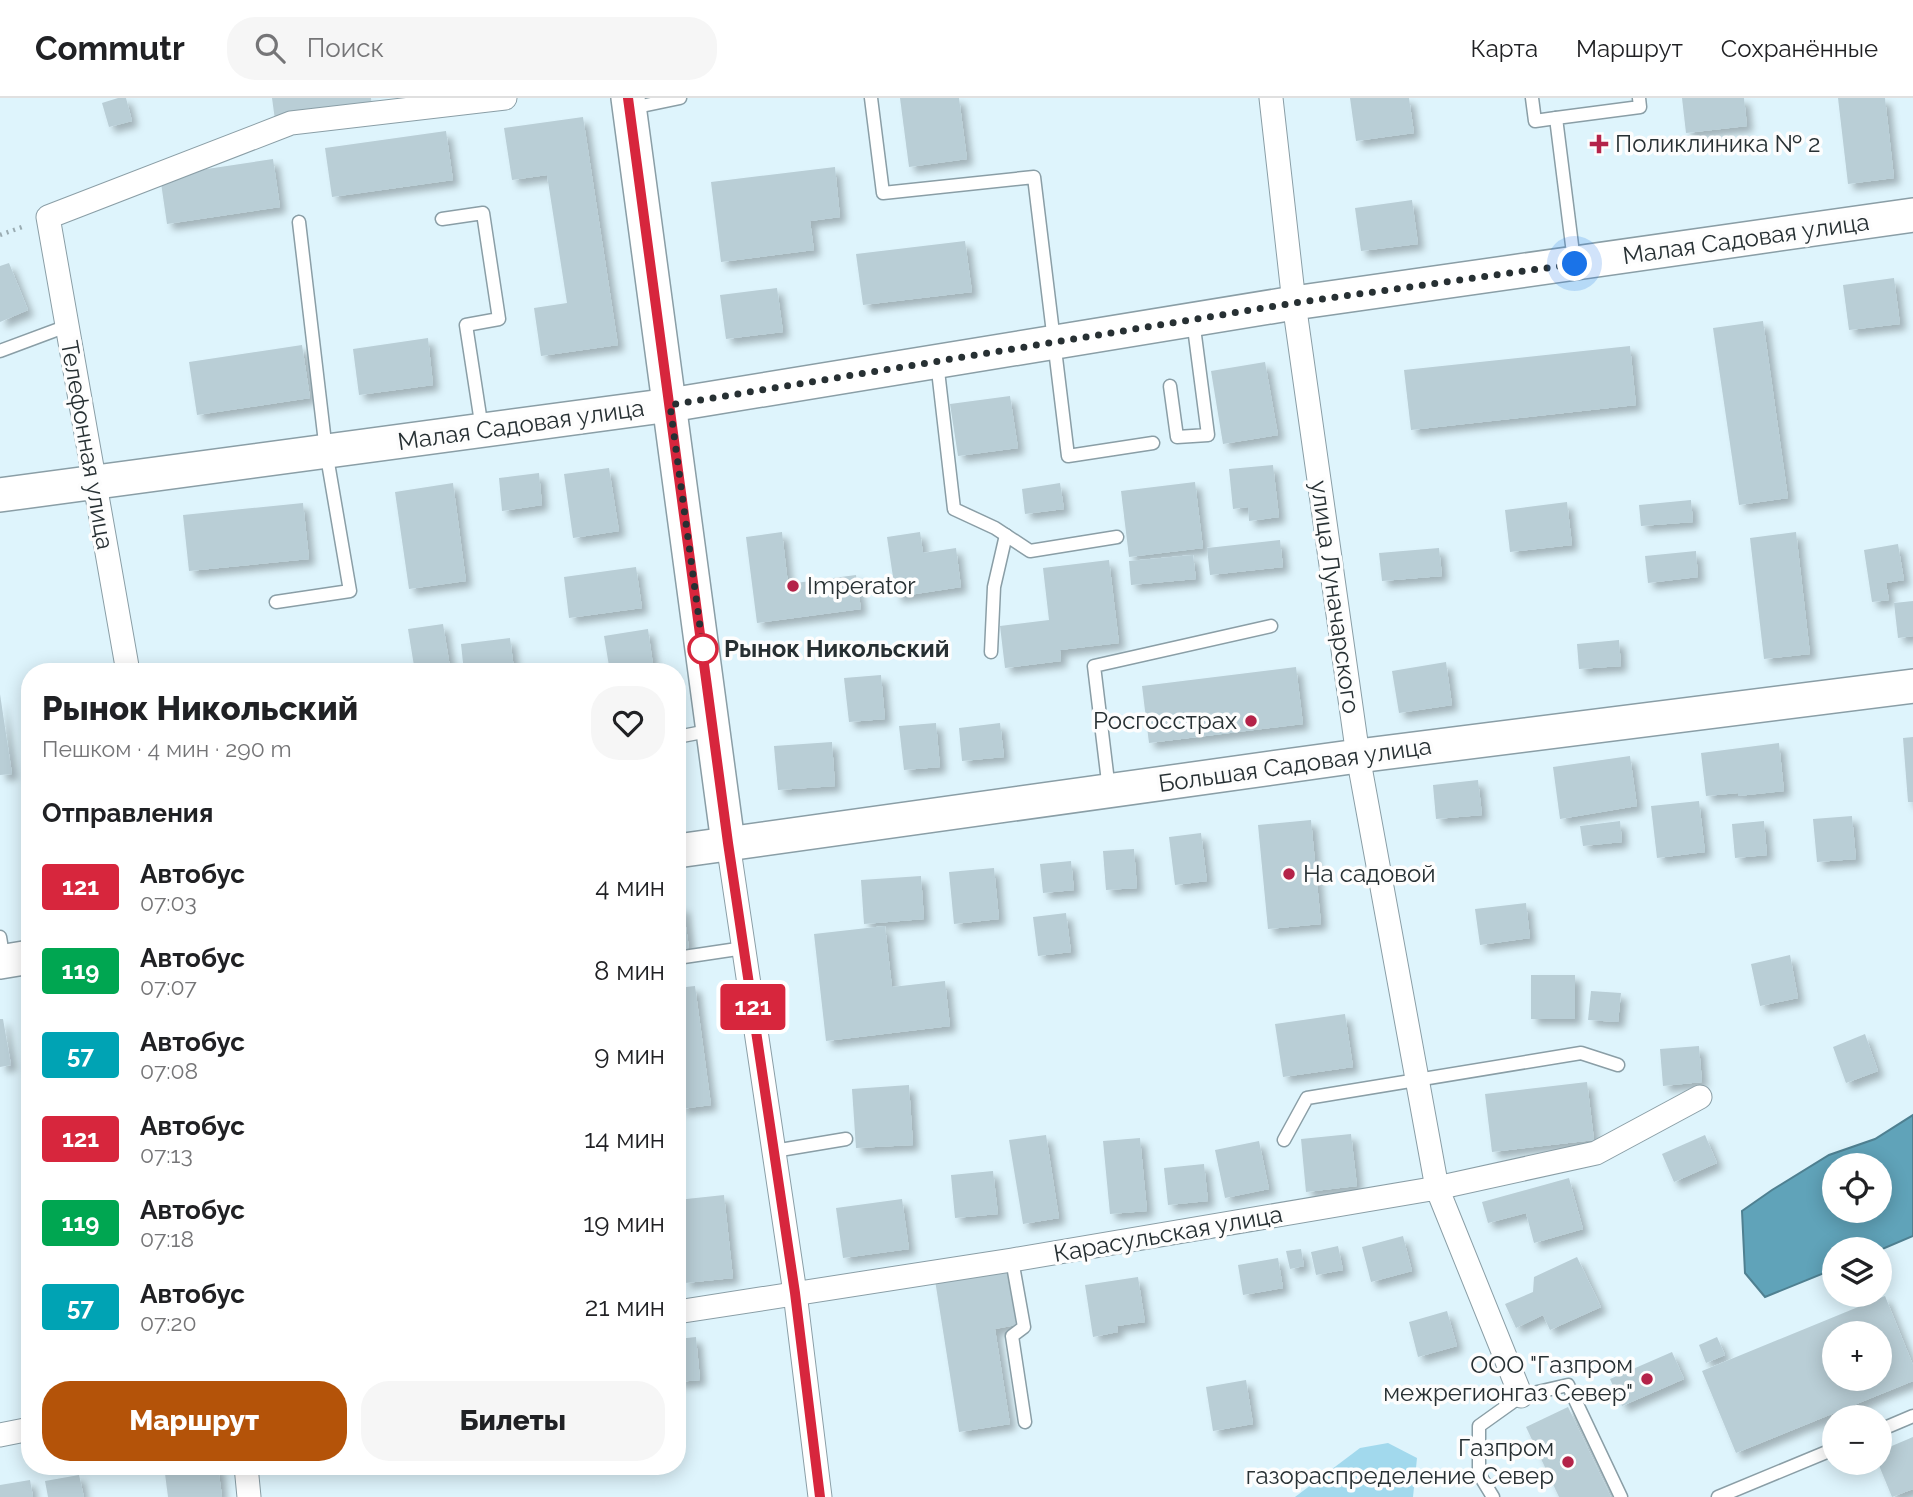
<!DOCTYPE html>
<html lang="ru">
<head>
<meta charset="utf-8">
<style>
	:root { --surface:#fff; --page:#f6f6f6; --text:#202124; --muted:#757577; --line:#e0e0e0; --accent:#b45309 }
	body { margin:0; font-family:Raleway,sans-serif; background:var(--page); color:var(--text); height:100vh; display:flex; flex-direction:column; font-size:26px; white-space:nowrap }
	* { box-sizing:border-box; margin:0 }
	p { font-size:23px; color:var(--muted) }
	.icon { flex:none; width:38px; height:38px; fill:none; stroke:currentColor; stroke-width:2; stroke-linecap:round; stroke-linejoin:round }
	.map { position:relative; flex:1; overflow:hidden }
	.drawer { position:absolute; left:21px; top:565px; width:665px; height:812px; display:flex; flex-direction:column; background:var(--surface); border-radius:28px; box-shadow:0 4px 18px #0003 }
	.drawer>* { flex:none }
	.badge { padding:0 14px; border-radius:5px; font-size:24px; line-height:46px }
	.fabs { position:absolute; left:1822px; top:1055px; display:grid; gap:14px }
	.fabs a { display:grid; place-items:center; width:70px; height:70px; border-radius:50%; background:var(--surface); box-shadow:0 4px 18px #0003; font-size:35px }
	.you { position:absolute; width:35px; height:35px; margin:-18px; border:5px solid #fff; border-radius:50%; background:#1a73e8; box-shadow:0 0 0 10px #1a73e833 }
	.map>.badge { position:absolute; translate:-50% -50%; box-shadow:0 0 0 4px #fff }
	h2 { padding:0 21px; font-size:26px; line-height:63px }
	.round { display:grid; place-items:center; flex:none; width:74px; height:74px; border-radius:28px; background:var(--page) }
	.headline { display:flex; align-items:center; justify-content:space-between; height:119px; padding:0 21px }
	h1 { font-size:33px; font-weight:800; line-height:52px }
	.primary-button { display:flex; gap:14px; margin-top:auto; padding:14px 21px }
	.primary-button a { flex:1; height:80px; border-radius:28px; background:var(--accent); color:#fff; font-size:28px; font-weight:800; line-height:80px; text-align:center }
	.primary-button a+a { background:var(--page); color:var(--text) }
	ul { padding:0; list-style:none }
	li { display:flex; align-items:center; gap:21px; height:84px; padding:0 21px }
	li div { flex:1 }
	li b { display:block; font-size:26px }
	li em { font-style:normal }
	li .badge { min-width:77px; font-weight:700; text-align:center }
	header { display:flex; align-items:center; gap:42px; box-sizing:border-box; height:98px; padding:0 35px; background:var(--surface); border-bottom:2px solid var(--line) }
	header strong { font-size:33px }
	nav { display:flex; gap:38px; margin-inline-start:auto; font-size:24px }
	.search { width:490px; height:63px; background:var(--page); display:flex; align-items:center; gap:18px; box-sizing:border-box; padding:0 24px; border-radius:28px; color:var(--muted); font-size:26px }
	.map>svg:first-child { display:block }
	.green { fill:#a2d9ed }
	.water { fill:#60a3b9; stroke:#4f8091; stroke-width:2; fill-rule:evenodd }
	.building { fill:#b9ced6; fill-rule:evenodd; filter:url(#shadow) }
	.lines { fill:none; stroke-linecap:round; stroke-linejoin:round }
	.lane-casing { stroke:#8a9ea6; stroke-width:15 }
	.street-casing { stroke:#8a9ea6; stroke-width:25 }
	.secondary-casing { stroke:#8a9ea6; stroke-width:36 }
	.path { stroke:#9aacb2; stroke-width:4.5; stroke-dasharray:2 5; stroke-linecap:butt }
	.lane { stroke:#fff; stroke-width:12 }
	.street { stroke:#fff; stroke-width:23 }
	.secondary { stroke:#fff; stroke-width:33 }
	.line-casing { stroke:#fff; stroke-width:16 }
	.line { stroke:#d7263d; stroke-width:10 }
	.walk { stroke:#273033; stroke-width:7; stroke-dasharray:0 12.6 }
	.poi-dot { fill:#b42349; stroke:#fdfdfd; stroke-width:2.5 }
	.stop-dot { fill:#fff; stroke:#d7263d; stroke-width:3.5 }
	.labels { text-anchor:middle; stroke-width:7; stroke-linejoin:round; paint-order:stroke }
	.poi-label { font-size:24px; fill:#273033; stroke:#fdfdfd; text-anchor:start }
	.street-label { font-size:24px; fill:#273033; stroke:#fdfdfd }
	.stop-label { font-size:24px; font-weight:bold; fill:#273033; stroke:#fdfdfd; text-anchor:start }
</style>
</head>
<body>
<header>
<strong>Commutr</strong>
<div class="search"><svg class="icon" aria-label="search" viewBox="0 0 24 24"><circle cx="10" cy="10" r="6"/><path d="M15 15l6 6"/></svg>Поиск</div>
<nav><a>Карта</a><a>Маршрут</a><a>Сохранённые</a></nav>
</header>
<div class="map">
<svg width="1913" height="1399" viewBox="0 0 1913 1399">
	<defs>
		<filter id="shadow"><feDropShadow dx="6" dy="6" stdDeviation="3.5" flood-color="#0004"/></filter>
	</defs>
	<rect width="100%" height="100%" fill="#def4fc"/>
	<polygon class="green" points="1388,1345 1417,1360 1413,1399 1295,1399 1360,1350"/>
	<path class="water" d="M 1913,1017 L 1913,1138 L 1880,1152 L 1834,1152 L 1834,1171 L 1765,1199 L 1745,1175 L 1742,1113 L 1772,1092 L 1829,1057 L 1875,1041 ZM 1834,1068 L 1880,1068 L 1880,1113 L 1834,1113 Z"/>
	<g class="building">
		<polygon points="118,0 126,0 132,23 109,29 102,5"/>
		<polygon points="272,0 371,0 372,9 275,22"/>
		<polygon points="900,0 959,0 967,61 909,69"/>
		<polygon points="1350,0 1409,0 1414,35 1356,43"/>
		<polygon points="1682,0 1744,0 1747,28 1686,35"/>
		<polygon points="1838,0 1885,0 1894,80 1848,86"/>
		<polygon points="583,19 618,247 541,258 534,210 567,205 547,77 512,82 504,30"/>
		<polygon points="446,33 453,82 332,99 325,50"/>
		<polygon points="273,61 280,109 167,126 160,78"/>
		<polygon points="835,69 840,119 810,123 814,152 721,164 711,84"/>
		<polygon points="1412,102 1418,146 1361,153 1355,110"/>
		<polygon points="965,143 972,194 863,207 856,156"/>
		<polygon points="9,165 28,212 0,224 0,168"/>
		<polygon points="1894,180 1900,226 1849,232 1843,187"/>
		<polygon points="777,190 783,234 726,241 720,197"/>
		<polygon points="1763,223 1788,400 1739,407 1713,230"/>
		<polygon points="428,240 433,287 359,297 353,251"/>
		<polygon points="302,247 310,300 197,317 189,264"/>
		<polygon points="1630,248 1636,307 1411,332 1404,272"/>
		<polygon points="1265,264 1278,337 1223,346 1211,273"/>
		<polygon points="1010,298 1018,350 958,358 950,306"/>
		<polygon points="1273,367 1279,419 1249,423 1248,409 1233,411 1229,371"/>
		<polygon points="609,370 619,433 573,440 564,376"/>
		<polygon points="539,375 542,407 502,413 499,380"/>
		<polygon points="1195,384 1203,450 1129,459 1121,393"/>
		<polygon points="453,385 466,483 409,491 395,394"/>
		<polygon points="1060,385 1064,411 1025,416 1022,391"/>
		<polygon points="1691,402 1693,424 1641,428 1639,407"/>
		<polygon points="1567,404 1572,447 1510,454 1505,412"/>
		<polygon points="303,405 309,461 189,473 183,417"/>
		<polygon points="782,434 788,486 856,477 861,511 757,525 746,439"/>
		<polygon points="920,434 923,455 956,450 961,489 896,499 887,439"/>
		<polygon points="1796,434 1810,556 1764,561 1750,440"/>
		<polygon points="1280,442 1283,469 1210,477 1207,450"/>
		<polygon points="1898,446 1904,482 1886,485 1889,502 1872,504 1864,452"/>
		<polygon points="1439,450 1442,478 1382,483 1379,455"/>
		<polygon points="1696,453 1698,479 1648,485 1645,458"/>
		<polygon points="1193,457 1196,481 1131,487 1129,463"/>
		<polygon points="1109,462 1119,545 1060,552 1061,563 1005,570 1000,528 1049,522 1043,470"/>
		<polygon points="636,469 642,510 569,520 564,479"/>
		<polygon points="1913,503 1913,538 1898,540 1894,505"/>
		<polygon points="443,526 450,569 415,574 408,531"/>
		<polygon points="648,531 654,574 610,574 604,538"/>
		<polygon points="510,540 514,571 464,574 461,546"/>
		<polygon points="1619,542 1621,568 1579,571 1577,546"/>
		<polygon points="1446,564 1452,607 1399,615 1392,573"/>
		<polygon points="1296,569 1303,626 1149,645 1142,588"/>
		<polygon points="881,577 885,621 849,624 844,580"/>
		<polygon points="0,596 12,676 0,677"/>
		<polygon points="936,625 940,669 904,672 899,628"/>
		<polygon points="1000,625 1004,659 962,663 959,630"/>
		<polygon points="1913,639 1913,704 1908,704 1903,640"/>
		<polygon points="832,644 835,688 778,692 774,648"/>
		<polygon points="1779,645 1784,693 1738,698 1738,695 1706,698 1701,655"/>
		<polygon points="1630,658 1637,708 1560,721 1553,669"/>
		<polygon points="1478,682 1482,717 1436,721 1433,687"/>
		<polygon points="1699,703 1705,754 1657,760 1651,708"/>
		<polygon points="1852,718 1856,761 1817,764 1813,721"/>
		<polygon points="1311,722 1321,826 1268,831 1258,727"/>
		<polygon points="1620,723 1622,744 1583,748 1580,728"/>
		<polygon points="1764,723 1767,757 1735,760 1732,726"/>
		<polygon points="1201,735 1207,783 1175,787 1169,739"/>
		<polygon points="1134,751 1137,790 1106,792 1103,753"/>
		<polygon points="1071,763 1074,792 1043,795 1040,766"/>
		<polygon points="994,770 999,821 954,826 949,774"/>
		<polygon points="921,778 924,821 864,826 861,782"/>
		<polygon points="1526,805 1530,840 1480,847 1475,811"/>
		<polygon points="683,808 689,850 677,851 677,809"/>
		<polygon points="1066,815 1071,854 1038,858 1033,819"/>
		<polygon points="885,828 892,889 945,883 950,928 826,943 814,836"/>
		<polygon points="1790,857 1798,900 1760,908 1751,866"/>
		<rect x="1531" y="877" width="44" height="44"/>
		<polygon points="695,888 711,1007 681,1011 677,983 677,890"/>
		<polygon points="1591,893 1621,895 1618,924 1588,922"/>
		<polygon points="1345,916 1353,969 1283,979 1275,926"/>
		<polygon points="0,921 3,921 11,967 0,969"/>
		<polygon points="1865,936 1878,973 1846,985 1833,949"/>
		<polygon points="1699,948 1702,984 1663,988 1660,951"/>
		<polygon points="1587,984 1594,1042 1492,1054 1485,996"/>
		<polygon points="909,987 913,1047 856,1050 852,991"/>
		<polygon points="1351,1036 1357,1088 1306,1094 1301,1041"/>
		<polygon points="1046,1037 1059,1120 1023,1126 1009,1042"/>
		<polygon points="1705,1037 1717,1065 1674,1084 1662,1056"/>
		<polygon points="1140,1040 1147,1113 1110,1116 1103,1043"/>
		<polygon points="1259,1043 1269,1091 1225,1100 1215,1052"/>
		<polygon points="1204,1066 1208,1103 1168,1107 1164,1070"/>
		<polygon points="993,1073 998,1116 955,1120 951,1077"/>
		<polygon points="1569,1080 1583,1131 1534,1145 1526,1115 1488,1125 1482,1104"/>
		<polygon points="724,1097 733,1180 685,1185 677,1102"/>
		<polygon points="902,1101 909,1151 843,1160 836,1110"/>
		<polygon points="1403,1138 1412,1173 1371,1184 1362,1149"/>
		<polygon points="1338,1148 1343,1172 1316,1177 1311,1154"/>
		<polygon points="1301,1151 1304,1168 1290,1171 1286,1153"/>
		<polygon points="1577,1159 1601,1209 1550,1232 1543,1217 1516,1230 1505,1206 1533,1194 1534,1179"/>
		<polygon points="1278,1160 1283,1190 1243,1197 1238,1167"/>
		<polygon points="1007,1170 1016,1227 995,1231 1010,1326 959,1334 935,1182"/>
		<polygon points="1138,1179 1145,1224 1117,1228 1118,1234 1093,1239 1085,1187"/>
		<path d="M 1885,1198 L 1913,1267 L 1913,1283 L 1736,1355 L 1702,1273 ZM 1834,1236 L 1880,1236 L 1880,1281 L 1834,1281 Z"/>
		<polygon points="1447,1213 1457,1248 1418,1259 1409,1224"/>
		<polygon points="696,1239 700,1282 677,1284 677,1241"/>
		<polygon points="1717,1239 1725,1257 1706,1265 1699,1247"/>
		<polygon points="1672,1254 1684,1281 1622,1308 1610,1281"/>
		<polygon points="1246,1282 1253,1326 1213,1333 1206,1289"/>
		<polygon points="1568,1309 1611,1399 1559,1399 1526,1329"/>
		<polygon points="1913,1339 1913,1391 1892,1399 1878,1365 1880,1353"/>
		<polygon points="164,1368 218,1368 222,1399 168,1399"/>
		<polygon points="79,1377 84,1399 48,1399 45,1383"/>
		<polygon points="30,1382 33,1399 0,1399 0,1387"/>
	</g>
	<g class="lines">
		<g class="lane-casing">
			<g id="lane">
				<polyline points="871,0 883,95 1034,79 1068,358 1153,345"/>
				<polyline points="1532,0 1535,23 1556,20"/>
				<polyline points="632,10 680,0"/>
				<polyline points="442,121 483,115 499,221 466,227 482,331"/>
				<polyline points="1574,163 1556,20 1640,9 1639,0"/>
				<polyline points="0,253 67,228"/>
				<polyline points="937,264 954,411 995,430 1030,453 1117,439"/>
				<polyline points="1170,288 1177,339 1208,337 1193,222"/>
				<polyline points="276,504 350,493 326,353 299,124"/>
				<polyline points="991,554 994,489 1006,437"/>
				<polyline points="677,639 713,632"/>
				<polyline points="1109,692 1094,568 1271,528"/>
				<polyline points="0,839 4,863"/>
				<polyline points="677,860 744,850"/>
				<polyline points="1284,1042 1307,1000 1581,955 1618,967"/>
				<polyline points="774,1053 846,1041"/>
				<polyline points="1012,1162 1024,1229 1012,1238 1025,1324"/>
				<polyline points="1880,1332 1913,1318"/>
				<polyline points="1493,1399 1479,1376 1479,1328 1521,1298 1568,1287 1621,1399"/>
				<polyline points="1718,1399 1834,1351"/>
			</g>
		</g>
		<g class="street-casing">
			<g id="street">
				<polyline points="1271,0 1294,205 1358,658 1437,1090 1596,1055 1700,999"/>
				<polyline points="128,574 48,119 291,25 505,0"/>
				<polyline points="728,745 795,1195 820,1399"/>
				<polyline points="677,1214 1012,1162 1437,1090 1521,1298"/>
				<polyline points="0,1337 30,1331"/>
				<polyline points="246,1368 249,1399"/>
			</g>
		</g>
		<g class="secondary-casing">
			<g id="secondary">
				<polyline points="628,0 728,745"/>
				<polyline points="0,397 670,307 1294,205 1913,117"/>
				<polyline points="677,753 1358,658 1913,588"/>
				<polyline points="0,864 30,859"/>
			</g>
		</g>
		<polyline class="path" points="0,137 25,128"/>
		<use href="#lane" class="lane"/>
		<use href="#street" class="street"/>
		<use href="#secondary" class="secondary"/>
	</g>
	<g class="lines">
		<g class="line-casing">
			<polyline id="line" points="628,0 728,745 795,1195 820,1399"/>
		</g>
		<use href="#line" class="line"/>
		<polyline class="walk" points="703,551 670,307 1294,205 1575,166"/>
	</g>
	<g class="poi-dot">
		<path d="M1595.5 35.5h7v7h7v7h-7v7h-7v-7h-7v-7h7z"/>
		<circle cx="793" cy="488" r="7"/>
		<circle cx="1251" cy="623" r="7"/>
		<circle cx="1289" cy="776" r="7"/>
		<circle cx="1647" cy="1281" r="7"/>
		<circle cx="1568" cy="1364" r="7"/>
	</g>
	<circle class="stop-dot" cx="703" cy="551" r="14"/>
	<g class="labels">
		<g class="poi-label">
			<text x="1615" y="54">Поликлиника № 2</text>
			<text x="807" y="496">Imperator</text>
			<text x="1237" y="631" text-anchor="end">Росгосстрах</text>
			<text x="1303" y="784">На садовой</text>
			<text x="1633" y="1275" text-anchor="end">ООО "Газпром<tspan x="1633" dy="28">межрегионгаз Север"</tspan></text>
			<text x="1554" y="1358" text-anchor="end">Газпром<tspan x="1554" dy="28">газораспределение Север</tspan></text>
		</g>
		<g class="street-label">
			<text transform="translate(1746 141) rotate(-8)" y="8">Малая Садовая улица</text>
			<text transform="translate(521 327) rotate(-8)" y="8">Малая Садовая улица</text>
			<text transform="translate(87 347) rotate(80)" y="8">Телефонная улица</text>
			<text transform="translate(1335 499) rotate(82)" y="8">улица Луначарского</text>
			<text transform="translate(1295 667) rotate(-8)" y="8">Большая Садовая улица</text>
			<text transform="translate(1168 1136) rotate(-10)" y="8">Карасульская улица</text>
		</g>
		<g class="stop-label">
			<text x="724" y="559">Рынок Никольский</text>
		</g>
	</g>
</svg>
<div class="fabs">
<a><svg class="icon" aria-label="locate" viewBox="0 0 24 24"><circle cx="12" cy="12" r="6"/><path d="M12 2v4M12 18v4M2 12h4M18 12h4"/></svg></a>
<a><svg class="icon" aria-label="layers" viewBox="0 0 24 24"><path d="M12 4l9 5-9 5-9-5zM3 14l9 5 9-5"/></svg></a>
<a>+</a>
<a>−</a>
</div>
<div class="you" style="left:1575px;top:166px"></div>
<b class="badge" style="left:753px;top:909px;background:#d7263d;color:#fff">121</b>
<section class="drawer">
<div class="headline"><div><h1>Рынок Никольский</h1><p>Пешком · 4 мин · 290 m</p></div><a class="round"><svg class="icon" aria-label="heart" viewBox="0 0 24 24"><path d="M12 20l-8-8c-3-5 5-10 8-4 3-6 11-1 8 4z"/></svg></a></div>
<h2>Отправления</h2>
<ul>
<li><span class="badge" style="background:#d7263d;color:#fff">121</span><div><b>Автобус</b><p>07:03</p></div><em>4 мин</em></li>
<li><span class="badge" style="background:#00a651;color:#fff">119</span><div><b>Автобус</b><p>07:07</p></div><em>8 мин</em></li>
<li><span class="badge" style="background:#00a3b4;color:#fff">57</span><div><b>Автобус</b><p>07:08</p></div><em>9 мин</em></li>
<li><span class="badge" style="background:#d7263d;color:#fff">121</span><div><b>Автобус</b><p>07:13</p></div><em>14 мин</em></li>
<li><span class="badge" style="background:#00a651;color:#fff">119</span><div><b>Автобус</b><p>07:18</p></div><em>19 мин</em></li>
<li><span class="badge" style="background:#00a3b4;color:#fff">57</span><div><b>Автобус</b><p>07:20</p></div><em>21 мин</em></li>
</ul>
<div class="primary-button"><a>Маршрут</a><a>Билеты</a></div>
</section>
</div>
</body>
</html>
